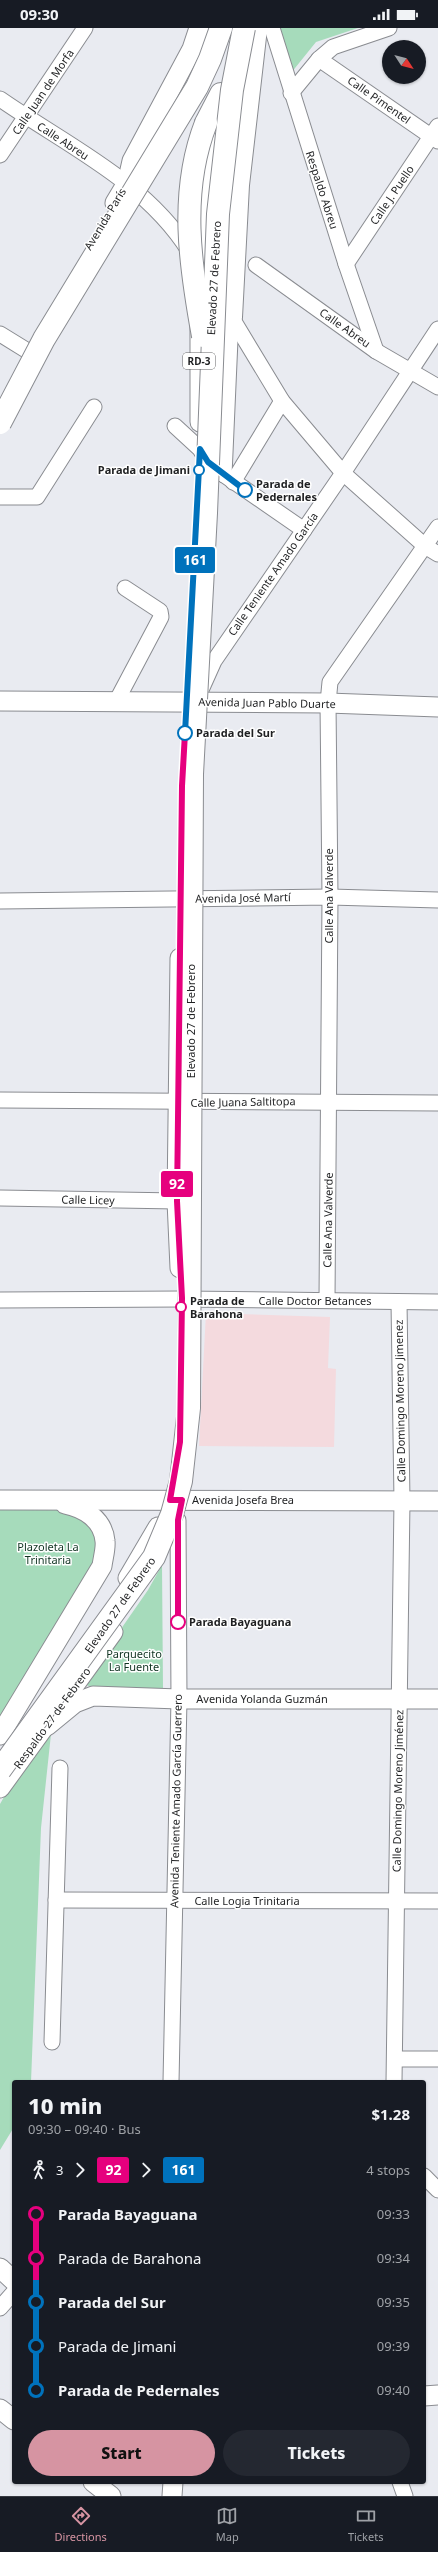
<!DOCTYPE html>
<html lang="en">
<head>
<meta charset="utf-8">
<style>
	:root { --surface:#171b24; --page:#242831; --text:#f1f3f6; --muted:#9ea1a6; --line:#363941; --accent:#d694a2 }
	body { margin:0; font-family:"Noto Sans",sans-serif; background:var(--page); color:var(--text); height:100vh; display:flex; flex-direction:column; font-size:15px; white-space:nowrap }
	* { box-sizing:border-box; margin:0 }
	p { font-size:13px; color:var(--muted) }
	.icon { flex:none; width:22px; height:22px; fill:none; stroke:currentColor; stroke-width:2; stroke-linecap:round; stroke-linejoin:round }
	.map { position:relative; flex:1; overflow:hidden }
	.sheet { position:absolute; left:12px; top:2052px; width:414px; height:404px; display:flex; flex-direction:column; background:var(--surface); border-radius:4px; box-shadow:0 1px 3px #0004 }
	.sheet>* { flex:none }
	.badge { padding:0 8px; border-radius:3px; font-size:14px; line-height:26px }
	.needle { width:26px; rotate:126deg }
	.controls { position:absolute; left:382px; top:12px; display:grid; gap:8px }
	.controls a { display:grid; place-items:center; width:44px; height:44px; border-radius:50%; background:var(--surface); box-shadow:0 1px 3px #0004; font-size:20px }
	.map>.badge { position:absolute; translate:-50% -50%; box-shadow:0 0 0 2px #fff }
	.legs { display:flex; align-items:center; gap:6px; height:44px; padding:0 16px; font-size:13px }
	.legs p { margin-inline-start:auto }
	.head { display:flex; align-items:center; justify-content:space-between; height:68px; padding:0 16px }
	h1 { font-size:22px; font-weight:800; line-height:30px }
	.cta { display:flex; gap:8px; margin-top:auto; padding:8px 16px }
	.cta a { flex:1; height:46px; border-radius:24px; background:var(--accent); color:#111; font-size:16px; font-weight:800; line-height:46px; text-align:center }
	.cta a+a { background:var(--page); color:var(--text) }
	ul { padding:0 16px; list-style:none }
	li { display:flex; align-items:center; gap:14px; height:44px; font-size:15px }
	li i { display:grid; place-items:center; width:6px; height:100%; margin:0 5px; background:currentColor }
	li i::after { content:''; width:10px; height:10px; margin:-5px; border:3px solid; border-radius:50%; background:var(--surface) }
	li p { margin-inline-start:auto }
	li:first-child i { background:linear-gradient(#0000 50%,currentColor 0) }
	li:last-child i { background:linear-gradient(currentColor 50%,#0000 0) }
	.status { display:flex; justify-content:space-between; align-items:center; height:28px; padding:0 20px; background:var(--surface); direction:ltr }
	.status svg { height:11px; fill:currentColor }
	.tab-bar { display:flex; justify-content:space-around; align-items:center; height:56px; border-top:1px solid var(--line); background:var(--surface); font-size:11px; color:var(--muted) }
	.tab-bar a { display:grid; justify-items:center; gap:2px }
	.tab-bar .on { color:var(--accent) }
	.map>svg:first-child { display:block }
	.education { fill:#f4dade }
	.green { fill:#a6dbbb }
	.lines { fill:none; stroke-linecap:round; stroke-linejoin:round }
	.minor-casing { stroke:#8a8c91; stroke-width:17 }
	.major-casing { stroke:#8a8c91; stroke-width:21 }
	.highway-casing { stroke:#8a8c91; stroke-width:24 }
	.minor { stroke:#fff; stroke-width:15 }
	.major { stroke:#fff; stroke-width:19 }
	.highway { stroke:#fff; stroke-width:22 }
	.highway-bridge-casing { stroke:#8a8c91; stroke-width:24; stroke-linecap:butt }
	.highway-bridge { stroke:#fff; stroke-width:22 }
	.line-1-casing { stroke:#fff; stroke-width:9 }
	.line-2-casing { stroke:#fff; stroke-width:9 }
	.line-1 { stroke:#e6007e; stroke-width:6 }
	.line-2 { stroke:#0072bc; stroke-width:6 }
	.stop-2-dot { fill:#fff; stroke:#0072bc; stroke-width:2 }
	.stop-1-dot { fill:#fff; stroke:#e6007e; stroke-width:2 }
	.labels { text-anchor:middle; stroke-width:3; stroke-linejoin:round; paint-order:stroke }
	.shield { fill:#fff; stroke:#626364; stroke-width:1 }
	.shield-label { font-size:10px; font-weight:bold; fill:#1f2022 }
	.street-label { font-size:11px; fill:#1f2022; stroke:#fff }
	.stop-label { font-size:11px; font-weight:bold; fill:#1f2022; stroke:#fff; text-anchor:start }
	.park-label { font-size:11px; fill:#0f3321; stroke:#fff }
</style>
</head>
<body>
<div class="status"><b>09:30</b><svg viewBox="0 0 49 12"><path d="M0 12V9h3v3zM5 12V6h3v6zM10 12V3h3v9zM15 12V0h3v12zM26 1h20v11H26zM47 4h2v5h-2z"/></svg></div>
<div class="map">
<svg width="438" height="2468" viewBox="0 0 438 2468">
	<rect width="100%" height="100%" fill="#e9ebf1"/>
	<polygon class="education" points="206,1285 330,1289 328,1340 336,1341 334,1419 199,1418"/>
	<g class="green">
		<polygon points="279,0 358,0 316,14 291,45"/>
		<polygon points="47,1476 87,1491 98,1513 96,1534 0,1693 0,1477"/>
		<polygon points="162,1537 163,1661 92,1660 85,1656 89,1647 148,1562"/>
		<polygon points="51,1706 41,1800 31,2054 14,2054 14,2099 0,2122 0,1776 15,1750"/>
	</g>
	<g class="lines">
		<g class="minor-casing">
			<g id="minor">
				<polyline points="272,0 346,236 376,323"/>
				<polyline points="319,31 438,113"/>
				<polyline points="291,65 319,31 333,19 389,0"/>
				<path d="M 0,71 C 66,117 145,153 189,223"/>
				<polyline points="0,127 85,0"/>
				<polyline points="346,236 438,98"/>
				<polyline points="256,237 376,323 438,359"/>
				<polyline points="227,282 282,373 343,445 425,518 438,526"/>
				<polyline points="0,306 26,322"/>
				<polyline points="175,398 200,421 208,434 220,444 304,502"/>
				<polyline points="224,447 231,289"/>
				<polyline points="233,454 282,373"/>
				<polyline points="0,469 37,469 94,379"/>
				<polyline points="201,662 214,633 343,445 438,301"/>
				<polyline points="116,674 161,589 160,583 125,560"/>
				<polyline points="0,873 330,869 438,872"/>
				<polyline points="0,1072 438,1075"/>
				<polyline points="0,1170 177,1173"/>
				<polyline points="0,1272 182,1271 438,1274"/>
				<polyline points="327,1272 330,869 328,675 330,654 438,499"/>
				<polyline points="56,1872 438,1873"/>
				<polyline points="52,2014 60,1740"/>
				<polyline points="395,2031 438,2031"/>
				<polyline points="171,2054 179,1671 178,1492"/>
				<polyline points="394,2054 402,1473 399,1274"/>
				<polyline points="424,2148 438,2162"/>
				<polyline points="0,2280 14,2264"/>
				<polyline points="400,2454 405,2468"/>
			</g>
		</g>
		<g class="major-casing">
			<g id="major">
				<polyline points="115,175 127,155 132,133 192,21 199,0"/>
				<polyline points="202,250 205,146 212,102"/>
				<polyline points="200,394 200,293"/>
				<polyline points="0,673 328,675 438,679"/>
				<polyline points="180,1240 177,1173 180,930"/>
				<polyline points="0,1472 438,1473"/>
				<polyline points="128,1550 158,1499"/>
				<polyline points="47,1698 75,1675 93,1668 179,1671 438,1671"/>
				<path d="M 0,1707 L 102,1538 C 103,1530 106,1520 105,1513 C 103,1491 84,1480 65,1476"/>
				<polyline points="0,1760 113,1604"/>
				<polyline points="0,2240 14,2253"/>
				<polyline points="424,2368 438,2367"/>
				<polyline points="0,2381 14,2392"/>
				<polyline points="93,2454 111,2468"/>
				<polyline points="172,2468 173,2454"/>
			</g>
		</g>
		<g class="highway-casing">
			<g id="highway">
				<polyline points="206,95 221,66"/>
				<polyline points="231,289 238,157 256,0"/>
			</g>
		</g>
		<use href="#minor" class="minor"/>
		<use href="#major" class="major"/>
		<use href="#highway" class="highway"/>
		<g class="highway-bridge-casing">
			<g id="highway-bridge">
				<path d="M 203,308 C 190,237 179,164 206,95"/>
				<polyline points="0,395 44,311 197,59 210,31 221,0"/>
				<polyline points="0,1742 154,1529 172,1486 181,1453 189,1380 192,746 206,485 218,186 232,62 244,0"/>
			</g>
		</g>
		<use href="#highway-bridge" class="highway-bridge"/>
	</g>
	<g class="lines">
		<g class="line-1-casing">
			<polyline id="line-1" points="178,1594 178,1492 182,1472 170,1472 180,1414 182,1270 177,1173 182,758 185,705"/>
		</g>
		<g class="line-2-casing">
			<polyline id="line-2" points="185,705 200,421 208,434 245,462"/>
		</g>
		<use href="#line-1" class="line-1"/>
		<use href="#line-2" class="line-2"/>
	</g>
	<g class="stop-2-dot">
		<circle cx="199" cy="442" r="5"/>
		<circle cx="245" cy="462" r="7"/>
		<circle cx="185" cy="705" r="7"/>
	</g>
	<g class="stop-1-dot">
		<circle cx="181" cy="1279" r="5"/>
		<circle cx="178" cy="1594" r="7"/>
	</g>
	<g class="labels">
		<rect class="shield" x="183" y="325" width="32" height="16" rx="3"/>
		<g class="shield-label">
			<text x="199" y="337">RD-3</text>
		</g>
		<g class="street-label">
			<text transform="translate(43 64) rotate(-56)" y="4">Calle Juan de Morfa</text>
			<text transform="translate(379 72) rotate(35)" y="4">Calle Pimentel</text>
			<text transform="translate(63 113) rotate(33)" y="4">Calle Abreu</text>
			<text transform="translate(322 162) rotate(72)" y="4">Respaldo Abreu</text>
			<text transform="translate(392 167) rotate(-56)" y="4">Calle J. Puello</text>
			<text transform="translate(105 191) rotate(-59)" y="4">Avenida París</text>
			<text transform="translate(214 250) rotate(-87)" y="4">Elevado 27 de Febrero</text>
			<text transform="translate(345 300) rotate(35)" y="4">Calle Abreu</text>
			<text transform="translate(273 546) rotate(-55)" y="4">Calle Teniente Amado García</text>
			<text transform="translate(267 675) rotate(1)" y="4">Avenida Juan Pablo Duarte</text>
			<text transform="translate(329 868) rotate(-90)" y="4">Calle Ana Valverde</text>
			<text transform="translate(243 870) rotate(-1)" y="4">Avenida José Martí</text>
			<text transform="translate(191 993) rotate(-90)" y="4">Elevado 27 de Febrero</text>
			<text transform="translate(243 1074) rotate(-1)" y="4">Calle Juana Saltitopa</text>
			<text transform="translate(88 1172) rotate(1)" y="4">Calle Licey</text>
			<text transform="translate(328 1192) rotate(-89)" y="4">Calle Ana Valverde</text>
			<text x="315" y="1277">Calle Doctor Betances</text>
			<text transform="translate(400 1373) rotate(-91)" y="4">Calle Domingo Moreno Jimenez</text>
			<text x="243" y="1476">Avenida Josefa Brea</text>
			<text transform="translate(120 1577) rotate(-55)" y="4">Elevado 27 de Febrero</text>
			<text x="262" y="1675">Avenida Yolanda Guzmán</text>
			<text transform="translate(52 1690) rotate(-54)" y="4">Respaldo 27 de Febrero</text>
			<text transform="translate(398 1763) rotate(-89)" y="4">Calle Domingo Moreno Jiménez</text>
			<text transform="translate(176 1773) rotate(-89)" y="4">Avenida Teniente Amado García Guerrero</text>
			<text x="247" y="1877">Calle Logia Trinitaria</text>
		</g>
		<g class="stop-label">
			<text x="190" y="446" text-anchor="end">Parada de Jimani</text>
			<text x="256" y="460">Parada de<tspan x="256" dy="13">Pedernales</tspan></text>
			<text x="196" y="709">Parada del Sur</text>
			<text x="190" y="1277">Parada de<tspan x="190" dy="13">Barahona</tspan></text>
			<text x="189" y="1598">Parada Bayaguana</text>
		</g>
		<g class="park-label">
			<text x="48" y="1523">Plazoleta La<tspan x="48" dy="13">Trinitaria</tspan></text>
			<text x="134" y="1630">Parquecito<tspan x="134" dy="13">La Fuente</tspan></text>
		</g>
	</g>
</svg>
<div class="controls">
<a><svg class="needle" viewBox="-14 -14 28 28"><path d="M0-13l5 13h-10z" fill="#e53935"/><path d="M0 13l5-13h-10z" fill="#9ea1a6"/></svg></a>
</div>
<b class="badge" style="left:177px;top:1156px;background:#e6007e;color:#fff">92</b>
<b class="badge" style="left:195px;top:532px;background:#0072bc;color:#fff">161</b>
<section class="sheet">
<div class="head"><div><h1>10 min</h1><p>09:30 – 09:40 · Bus</p></div><b>$1.28</b></div>
<div class="legs"><svg class="icon" aria-label="walk" viewBox="0 0 24 24"><circle cx="13" cy="4" r="2"/><path d="M13 8l-2 6 4 7M11 14l-3 7M7 12l3-4h3l4 4"/></svg>3<svg class="icon" aria-label="forward" viewBox="0 0 24 24"><path d="M9 5l7 7-7 7"/></svg><b class="badge" style="background:#e6007e;color:#fff">92</b><svg class="icon" aria-label="forward" viewBox="0 0 24 24"><path d="M9 5l7 7-7 7"/></svg><b class="badge" style="background:#0072bc;color:#fff">161</b><p>4 stops</p></div>
<ul>
<li><i style="color:#e6007e"></i><b>Parada Bayaguana</b><p>09:33</p></li>
<li><i style="color:#e6007e"></i><span>Parada de Barahona</span><p>09:34</p></li>
<li><i style="color:#0072bc"></i><b>Parada del Sur</b><p>09:35</p></li>
<li><i style="color:#0072bc"></i><span>Parada de Jimani</span><p>09:39</p></li>
<li><i style="color:#0072bc"></i><b>Parada de Pedernales</b><p>09:40</p></li>
</ul>
<div class="cta"><a>Start</a><a>Tickets</a></div>
</section>
</div>
<nav class="tab-bar">
<a class="on"><svg class="icon" aria-label="directions" viewBox="0 0 24 24"><path d="M12 3l9 9-9 9-9-9zM9 14v-3h6M13 9l2 2-2 2"/></svg>Directions</a>
<a><svg class="icon" aria-label="map" viewBox="0 0 24 24"><path d="M3 6l6-2 6 2 6-2v14l-6 2-6-2-6 2zM9 4v14M15 6v14"/></svg>Map</a>
<a><svg class="icon" aria-label="tickets" viewBox="0 0 24 24"><path d="M3 7h18v10H3zM15 7v10"/></svg>Tickets</a>
</nav>
</body>
</html>
